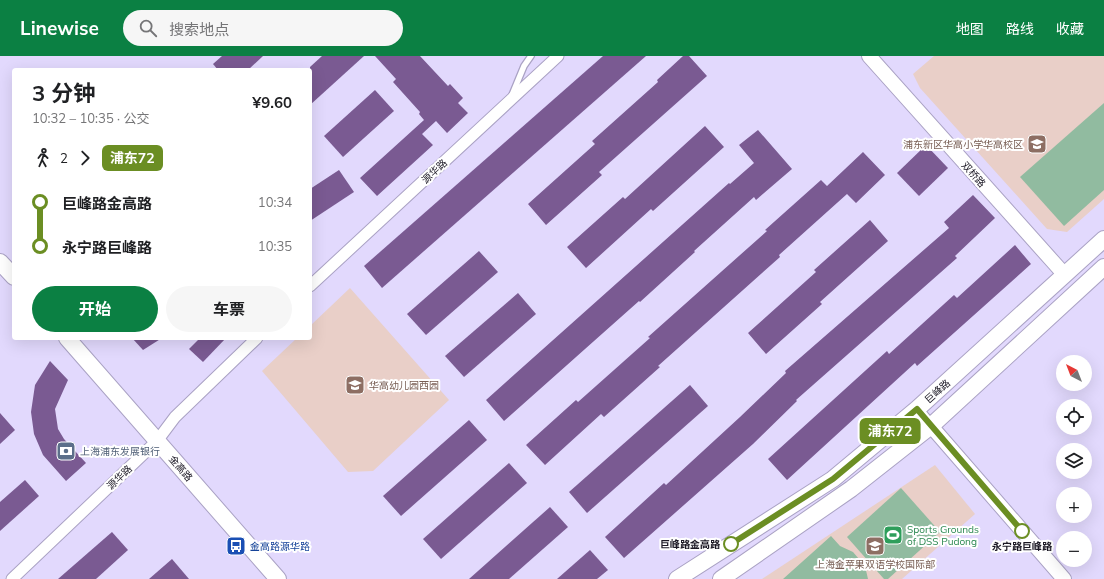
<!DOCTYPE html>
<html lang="zh">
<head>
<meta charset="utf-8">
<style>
	:root { --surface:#fff; --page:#f6f6f6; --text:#202124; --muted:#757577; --accent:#0b8043 }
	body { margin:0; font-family:Mulish,"Noto Sans SC",sans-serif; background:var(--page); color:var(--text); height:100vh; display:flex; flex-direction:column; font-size:15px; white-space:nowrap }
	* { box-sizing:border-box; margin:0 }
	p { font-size:13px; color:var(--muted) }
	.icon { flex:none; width:22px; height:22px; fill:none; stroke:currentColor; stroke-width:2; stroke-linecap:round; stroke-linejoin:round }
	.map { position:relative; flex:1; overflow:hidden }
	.side { position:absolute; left:12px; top:12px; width:300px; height:272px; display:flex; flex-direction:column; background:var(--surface); border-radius:4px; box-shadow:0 4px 16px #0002 }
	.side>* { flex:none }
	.badge { padding:0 8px; border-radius:6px; font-size:14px; line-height:26px }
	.needle { width:26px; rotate:318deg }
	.buttons { position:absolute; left:1056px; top:299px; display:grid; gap:8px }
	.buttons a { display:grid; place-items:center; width:36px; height:36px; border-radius:50%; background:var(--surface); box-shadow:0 4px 16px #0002; font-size:20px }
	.map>.badge { position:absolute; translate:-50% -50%; box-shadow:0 0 0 2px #fff }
	.legs { display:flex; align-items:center; gap:6px; height:44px; padding:0 20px; font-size:13px }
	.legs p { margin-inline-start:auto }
	.summary { display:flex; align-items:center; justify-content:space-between; height:68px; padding:0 20px }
	h1 { font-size:22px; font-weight:700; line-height:30px }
	.primary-button { display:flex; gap:8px; margin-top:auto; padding:8px 20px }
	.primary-button a { flex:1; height:46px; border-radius:24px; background:var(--accent); color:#fff; font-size:16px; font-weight:700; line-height:46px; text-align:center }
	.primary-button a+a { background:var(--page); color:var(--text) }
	ul { padding:0 20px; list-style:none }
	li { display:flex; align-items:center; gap:14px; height:44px; font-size:15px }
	li i { display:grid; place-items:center; width:6px; height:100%; margin:0 5px; background:currentColor }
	li i::after { content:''; width:10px; height:10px; margin:-5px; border:3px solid; border-radius:50%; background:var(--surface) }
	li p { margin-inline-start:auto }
	li:first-child i { background:linear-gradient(#0000 50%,currentColor 0) }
	li:last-child i { background:linear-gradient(currentColor 50%,#0000 0) }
	header { display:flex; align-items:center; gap:24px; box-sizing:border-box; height:56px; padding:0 20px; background:var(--accent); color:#fff }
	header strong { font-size:19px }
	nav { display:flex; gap:22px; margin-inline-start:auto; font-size:14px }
	.search { width:280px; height:36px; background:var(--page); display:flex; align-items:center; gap:10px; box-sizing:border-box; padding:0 14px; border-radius:22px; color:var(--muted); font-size:15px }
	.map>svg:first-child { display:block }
	.education { fill:#e9cfc8 }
	.green { fill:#91bba0 }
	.building { fill:#7a5a92 }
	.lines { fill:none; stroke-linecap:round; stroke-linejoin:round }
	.service-casing { stroke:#aaa2c4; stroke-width:8 }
	.minor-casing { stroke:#aaa2c4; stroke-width:13 }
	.tertiary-casing { stroke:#aaa2c4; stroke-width:16 }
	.secondary-casing { stroke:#aaa2c4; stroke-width:18 }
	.service { stroke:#fff; stroke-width:5.5 }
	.minor { stroke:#fff; stroke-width:11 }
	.tertiary { stroke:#fff; stroke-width:14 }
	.secondary { stroke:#fff; stroke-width:16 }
	.line-1-casing { stroke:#fff; stroke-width:9 }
	.line-1 { stroke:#6b8e23; stroke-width:6 }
	.stop-1-dot { fill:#fff; stroke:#6b8e23; stroke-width:2 }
	.labels { text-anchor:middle; stroke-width:4; stroke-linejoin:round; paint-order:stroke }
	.education-label { font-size:10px; fill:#785e54; stroke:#fff; text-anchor:end }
	.street-label { font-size:10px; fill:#1b1824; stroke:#fff }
	.service-label { font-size:10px; fill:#4e5e75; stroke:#fff; text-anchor:start }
	.leisure-label { font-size:10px; fill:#27864d; stroke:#fff; text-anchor:start }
	.stop-label { font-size:10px; font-weight:bold; fill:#1b1824; stroke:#fff; text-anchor:end }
	.transit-label { font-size:10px; fill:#164399; stroke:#fff; text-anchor:start }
</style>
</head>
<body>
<header>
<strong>Linewise</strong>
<div class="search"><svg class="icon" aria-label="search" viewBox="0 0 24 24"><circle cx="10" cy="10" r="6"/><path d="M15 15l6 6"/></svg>搜索地点</div>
<nav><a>地图</a><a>路线</a><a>收藏</a></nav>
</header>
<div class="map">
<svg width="1104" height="523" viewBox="0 0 1104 523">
	<rect width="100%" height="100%" fill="#e2d9fd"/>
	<g class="education">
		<polygon points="934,0 1104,0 1104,143 1067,176 1047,173 920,32 913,18"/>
		<polygon points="350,232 449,344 373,415 348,416 262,315 297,282 310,282 310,270"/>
		<polygon points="935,409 975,458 902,523 762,523"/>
	</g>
	<g class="green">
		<polygon points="1104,47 1104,134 1064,170 1020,121"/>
		<polygon points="901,432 940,476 888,523 884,523 847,481"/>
		<polygon points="831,480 840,490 853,496 865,510 868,523 783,523"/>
	</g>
	<g class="building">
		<polygon points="222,0 263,0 248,14 218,14 213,8"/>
		<polygon points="322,0 364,0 310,49 310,11"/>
		<polygon points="375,0 420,0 448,30 450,28 463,42 458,47 468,57 447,77 436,65 422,78 433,89 377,140 360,122 424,64 419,58 420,56 393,26 396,23"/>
		<polygon points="603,0 646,0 382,232 364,210"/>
		<polygon points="683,0 689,0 707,20 599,116 602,119 546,169 528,148 595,88 592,85 658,26 657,24"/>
		<polygon points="375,34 394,55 343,101 324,80"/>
		<polygon points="705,70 724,91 653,155 651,153 586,212 567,191 623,141 625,143"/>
		<polygon points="758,74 792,113 756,144 754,141 694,195 695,196 640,246 639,245 504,365 486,344 729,127 730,128 754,107 739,89"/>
		<polygon points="926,89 948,112 919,140 897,117"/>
		<polygon points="863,96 885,119 856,147 847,138 779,199 780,201 658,310 660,311 604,361 601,358 545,409 526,389 576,344 578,346 650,282 648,281 767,175 765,174 821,124 827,130"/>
		<polygon points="339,114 354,136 310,165 310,133"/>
		<polygon points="973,139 995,162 955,200 957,202 796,344 797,345 753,388 624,502 605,481 664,427 666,429 740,361 786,317 785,315 949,172 944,166"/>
		<polygon points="870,164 888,185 820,246 822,248 766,298 748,277 816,216 814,214"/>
		<polygon points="1015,189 1031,208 917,310 915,307 787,424 768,403 887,295 889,298 954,239 957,242"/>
		<polygon points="479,195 498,216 426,279 407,258"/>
		<polygon points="518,237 536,258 464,321 445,300"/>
		<polygon points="132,282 162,282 143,294"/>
		<polygon points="200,282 226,282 203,306 189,293"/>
		<polygon points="50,305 68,324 55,353 58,373 64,383 86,407 66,425 43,399 34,378 31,356 35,329"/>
		<polygon points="690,329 708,350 587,457 569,436"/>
		<polygon points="0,357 15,374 0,388"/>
		<polygon points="469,364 487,384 401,460 383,440"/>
		<polygon points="509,407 527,427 441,503 423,483"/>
		<polygon points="25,424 39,440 0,475 0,446"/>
		<polygon points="550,451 568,471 509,523 469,523"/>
		<polygon points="112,476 128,494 96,523 58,523"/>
		<polygon points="590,494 608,514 597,523 557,523"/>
		<polygon points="172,503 189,523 149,523"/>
	</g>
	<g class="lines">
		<g class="service-casing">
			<polyline id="service" points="512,39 524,10 531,0"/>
		</g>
		<g class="minor-casing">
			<g id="minor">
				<polyline points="310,230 558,0"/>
				<polyline points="917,353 931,370"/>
				<polyline points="12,523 157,385 175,361 257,282"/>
			</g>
		</g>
		<g class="tertiary-casing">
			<g id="tertiary">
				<polyline points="869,0 1064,218"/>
				<polyline points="931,370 1064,523"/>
			</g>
		</g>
		<g class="secondary-casing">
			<g id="secondary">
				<polyline points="0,206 14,221"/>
				<polyline points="67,282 278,523"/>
				<polyline points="677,523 833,423 917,353 1104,183"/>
				<polyline points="721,523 851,433 931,370 1104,211"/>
			</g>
		</g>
		<use href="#service" class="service"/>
		<use href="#minor" class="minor"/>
		<use href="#tertiary" class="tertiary"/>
		<use href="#secondary" class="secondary"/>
	</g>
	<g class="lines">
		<g class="line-1-casing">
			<polyline id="line-1" points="731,488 833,423 917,353 1022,475"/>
		</g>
		<use href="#line-1" class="line-1"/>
	</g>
	<defs>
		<g id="school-square" transform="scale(1)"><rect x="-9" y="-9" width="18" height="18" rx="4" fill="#8d6e63" stroke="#fff"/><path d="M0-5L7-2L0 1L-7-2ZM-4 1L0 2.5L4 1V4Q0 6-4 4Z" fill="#fff"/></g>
		<g id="bank-square" transform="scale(1)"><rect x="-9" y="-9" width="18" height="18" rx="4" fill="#5c6f8a" stroke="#fff"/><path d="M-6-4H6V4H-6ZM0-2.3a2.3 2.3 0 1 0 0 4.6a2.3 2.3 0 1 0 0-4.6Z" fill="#fff"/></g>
		<g id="stadium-square" transform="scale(1)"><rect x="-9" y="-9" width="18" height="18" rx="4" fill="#2e9e5b" stroke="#fff"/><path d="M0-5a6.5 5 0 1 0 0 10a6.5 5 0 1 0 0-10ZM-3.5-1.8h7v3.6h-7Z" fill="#fff"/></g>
		<g id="bus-square" transform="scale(1)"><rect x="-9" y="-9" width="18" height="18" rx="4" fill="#1a4fb4" stroke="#fff"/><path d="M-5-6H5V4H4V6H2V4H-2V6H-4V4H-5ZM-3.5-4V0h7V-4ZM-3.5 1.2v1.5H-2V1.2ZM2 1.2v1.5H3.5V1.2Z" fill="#fff"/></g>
	</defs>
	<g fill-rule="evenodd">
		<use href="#school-square" x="1037" y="88"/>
		<use href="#school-square" x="355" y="329"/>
		<use href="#bank-square" x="66" y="395"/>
		<use href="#stadium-square" x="893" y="479"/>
		<use href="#bus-square" x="236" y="490"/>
		<use href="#school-square" x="875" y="490"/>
	</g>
	<g class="stop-1-dot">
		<circle cx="1022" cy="475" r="7"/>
		<circle cx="731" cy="488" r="7"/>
	</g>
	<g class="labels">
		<g class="education-label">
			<text x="1023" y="92">浦东新区华高小学华高校区</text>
			<text x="369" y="333" text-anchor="start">华高幼儿园西园</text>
			<text x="875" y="512" text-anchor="middle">上海金苹果双语学校国际部</text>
		</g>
		<g class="street-label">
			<text transform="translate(434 115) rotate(-43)" y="4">源华路</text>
			<text transform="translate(974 118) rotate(48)" y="4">双桥路</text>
			<text transform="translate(937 335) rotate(-42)" y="4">巨峰路</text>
			<text transform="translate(181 412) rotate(49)" y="4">金高路</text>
			<text transform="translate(119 421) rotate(-44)" y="4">源华路</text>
		</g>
		<g class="service-label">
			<text x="80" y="399">上海浦东发展银行</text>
		</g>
		<g class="leisure-label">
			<text x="907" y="477">Sports Grounds<tspan x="907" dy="12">of DSS Pudong</tspan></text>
		</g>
		<g class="stop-label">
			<text x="720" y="492">巨峰路金高路</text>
			<text x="1022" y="494" text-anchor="middle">永宁路巨峰路</text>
		</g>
		<g class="transit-label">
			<text x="250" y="494">金高路源华路</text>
		</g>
	</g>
</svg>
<div class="buttons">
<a><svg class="needle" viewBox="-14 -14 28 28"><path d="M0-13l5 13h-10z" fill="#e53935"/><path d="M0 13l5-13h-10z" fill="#757577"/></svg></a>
<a><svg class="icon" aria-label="locate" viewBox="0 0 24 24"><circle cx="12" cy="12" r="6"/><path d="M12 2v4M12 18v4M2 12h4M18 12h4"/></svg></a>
<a><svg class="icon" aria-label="layers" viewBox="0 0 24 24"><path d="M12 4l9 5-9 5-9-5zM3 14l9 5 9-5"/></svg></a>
<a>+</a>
<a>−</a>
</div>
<b class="badge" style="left:890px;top:375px;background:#6b8e23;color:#fff">浦东72</b>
<section class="side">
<div class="summary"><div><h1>3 分钟</h1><p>10:32 – 10:35 · 公交</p></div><b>¥9.60</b></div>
<div class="legs"><svg class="icon" aria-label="walk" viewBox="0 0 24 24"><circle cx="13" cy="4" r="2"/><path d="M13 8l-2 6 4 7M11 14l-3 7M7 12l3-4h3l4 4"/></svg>2<svg class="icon" aria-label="forward" viewBox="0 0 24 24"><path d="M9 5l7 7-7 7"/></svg><b class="badge" style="background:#6b8e23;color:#fff">浦东72</b></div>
<ul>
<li><i style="color:#6b8e23"></i><b>巨峰路金高路</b><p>10:34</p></li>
<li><i style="color:#6b8e23"></i><b>永宁路巨峰路</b><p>10:35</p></li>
</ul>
<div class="primary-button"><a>开始</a><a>车票</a></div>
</section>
</div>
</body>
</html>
